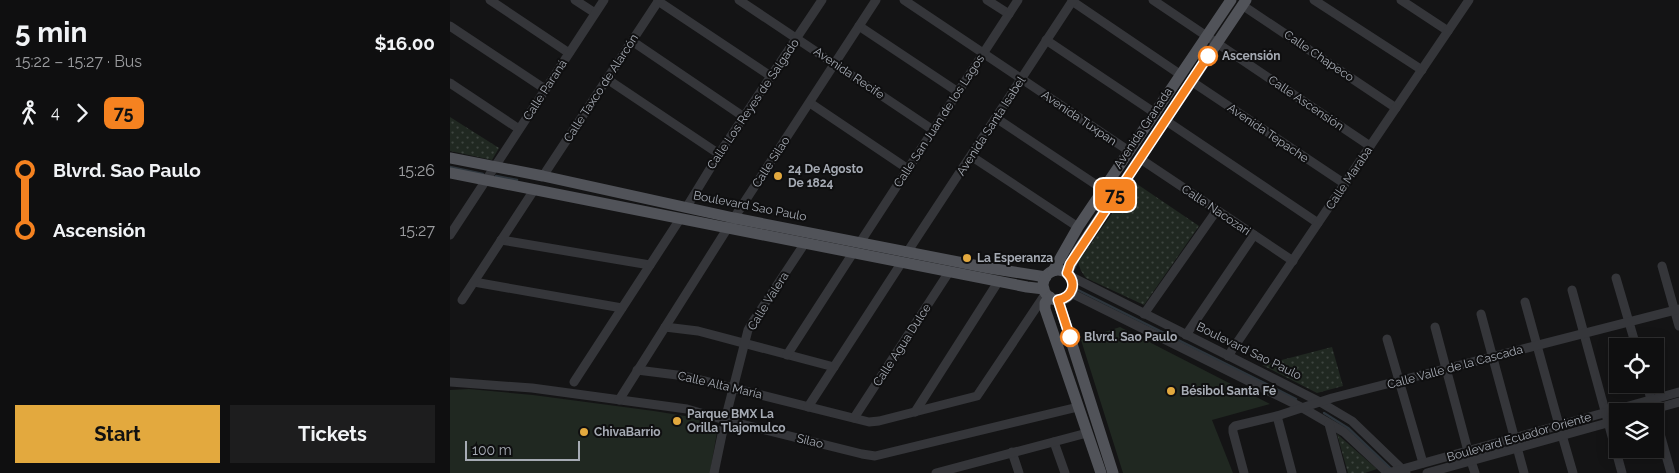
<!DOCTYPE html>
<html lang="en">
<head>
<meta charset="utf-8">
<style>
	:root { --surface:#0f0f10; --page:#1d1d1e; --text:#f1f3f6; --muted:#9b9c9f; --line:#2f2f30; --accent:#e3a93e }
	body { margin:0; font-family:Raleway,sans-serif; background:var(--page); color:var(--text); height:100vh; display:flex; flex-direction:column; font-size:19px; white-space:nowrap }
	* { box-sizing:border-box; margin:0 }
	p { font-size:16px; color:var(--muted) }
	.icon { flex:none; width:28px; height:28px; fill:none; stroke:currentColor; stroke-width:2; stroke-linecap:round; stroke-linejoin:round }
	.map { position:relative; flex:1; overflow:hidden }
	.details { display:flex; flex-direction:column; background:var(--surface); width:450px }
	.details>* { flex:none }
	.badge { padding:0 10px; border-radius:8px; font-size:18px; line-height:32px }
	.tools { position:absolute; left:1159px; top:338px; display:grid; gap:10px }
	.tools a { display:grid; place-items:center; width:55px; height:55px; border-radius:0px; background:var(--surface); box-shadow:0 2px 12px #0003,0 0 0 1px var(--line); font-size:25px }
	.scale { position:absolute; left:15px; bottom:12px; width:115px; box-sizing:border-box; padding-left:5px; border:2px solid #a6abb4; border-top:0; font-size:14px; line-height:18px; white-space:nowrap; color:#a6abb4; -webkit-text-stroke:4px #0f0f10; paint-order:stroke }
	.map>.badge { position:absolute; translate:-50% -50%; box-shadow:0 0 0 2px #fff }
	.legs { display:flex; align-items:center; gap:8px; height:55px; padding:0 15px; font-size:16px }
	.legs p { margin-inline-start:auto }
	.overview { display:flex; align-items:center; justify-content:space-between; height:85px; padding:0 15px }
	h1 { font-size:28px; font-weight:700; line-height:38px }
	.button { display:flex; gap:10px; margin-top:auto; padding:10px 15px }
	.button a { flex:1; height:58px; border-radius:0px; background:var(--accent); color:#111; font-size:20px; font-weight:700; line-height:58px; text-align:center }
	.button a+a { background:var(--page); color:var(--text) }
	ul { padding:0 15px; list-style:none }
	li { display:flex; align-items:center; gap:18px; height:60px; font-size:19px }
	li i { display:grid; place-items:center; width:8px; height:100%; margin:0 6px; background:currentColor }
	li i::after { content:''; width:12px; height:12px; margin:-6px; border:4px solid; border-radius:50%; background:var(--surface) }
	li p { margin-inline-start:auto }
	li:first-child i { background:linear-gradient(#0000 50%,currentColor 0) }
	li:last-child i { background:linear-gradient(currentColor 50%,#0000 0) }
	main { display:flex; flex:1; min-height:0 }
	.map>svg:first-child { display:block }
	.grass { fill:#202821 }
	.park { fill:url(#park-dots) }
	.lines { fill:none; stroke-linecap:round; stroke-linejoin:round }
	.stream { stroke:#2e363d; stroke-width:2.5 }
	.minor { stroke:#35363a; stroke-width:9 }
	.major { stroke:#515359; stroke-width:11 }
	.line-1-casing { stroke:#fff; stroke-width:11 }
	.line-1 { stroke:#f58220; stroke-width:8 }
	.stop-1-dot { fill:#fff; stroke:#f58220; stroke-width:2.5 }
	.poi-dot { fill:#e3a93e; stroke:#0f0f10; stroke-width:2 }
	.labels { text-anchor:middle; stroke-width:4; stroke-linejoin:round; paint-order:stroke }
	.stop-label { font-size:12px; font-weight:bold; fill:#a6abb4; stroke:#0f0f10; text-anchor:start }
	.street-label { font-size:12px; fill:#a6abb4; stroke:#0f0f10 }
	.poi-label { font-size:12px; font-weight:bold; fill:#a6abb4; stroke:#0f0f10; text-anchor:start }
</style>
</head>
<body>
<main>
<section class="details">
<div class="overview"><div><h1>5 min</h1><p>15:22 – 15:27 · Bus</p></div><b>$16.00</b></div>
<div class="legs"><svg class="icon" aria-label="walk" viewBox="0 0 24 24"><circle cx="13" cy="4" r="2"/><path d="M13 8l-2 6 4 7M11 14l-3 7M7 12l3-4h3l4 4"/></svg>4<svg class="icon" aria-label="forward" viewBox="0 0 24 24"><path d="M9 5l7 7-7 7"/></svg><b class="badge" style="background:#f58220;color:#111">75</b></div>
<ul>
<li><i style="color:#f58220"></i><b>Blvrd. Sao Paulo</b><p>15:26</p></li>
<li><i style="color:#f58220"></i><b>Ascensión</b><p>15:27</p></li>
</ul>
<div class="button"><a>Start</a><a>Tickets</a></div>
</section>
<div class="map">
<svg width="1229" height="473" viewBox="0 0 1229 473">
	<defs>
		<pattern id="park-dots" width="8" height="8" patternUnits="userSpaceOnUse" patternTransform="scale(1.25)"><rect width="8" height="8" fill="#202821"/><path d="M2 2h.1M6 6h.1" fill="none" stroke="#3d443f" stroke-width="1.8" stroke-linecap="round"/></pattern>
	</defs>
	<rect width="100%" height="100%" fill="#141415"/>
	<g class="grass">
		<polygon points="670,327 820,404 762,420 783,473 673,473 631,340"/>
		<polygon points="19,389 83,395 204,411 235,416 268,426 260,473 0,473 0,390"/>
	</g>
	<g class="park">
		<polygon points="0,117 49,148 42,160 0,151"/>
		<polygon points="684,182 749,226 694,305 636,278 631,271 628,262"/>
		<polygon points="882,347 893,386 867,393 812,365"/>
		<polygon points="887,434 927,469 915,473 898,473"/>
	</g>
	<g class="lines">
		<g class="stream">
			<polyline points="0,167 33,174"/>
			<polyline points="46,176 67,180"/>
			<polyline points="626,289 846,399"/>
			<polyline points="874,413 898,428 941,469"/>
		</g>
		<g class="minor">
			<polyline points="40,0 119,53"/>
			<polyline points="125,0 145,13"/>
			<polyline points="289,0 483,130"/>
			<polyline points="454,0 679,151"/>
			<polyline points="537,0 559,14"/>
			<polyline points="703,0 920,146"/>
			<polyline points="864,0 972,70"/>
			<polyline points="951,0 998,31"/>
			<polyline points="208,1 322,77"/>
			<polyline points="622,1 731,75"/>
			<polyline points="792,5 946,108"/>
			<polyline points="0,26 95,89"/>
			<polyline points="409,26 508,92"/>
			<polyline points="596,40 705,113"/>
			<polyline points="182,41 294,117"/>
			<polyline points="157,79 269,154"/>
			<polyline points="741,81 895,184"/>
			<polyline points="0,83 69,129"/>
			<polyline points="360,103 458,169"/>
			<polyline points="546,118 657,192"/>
			<polyline points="715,120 868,223"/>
			<polyline points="521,156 628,227"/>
			<polyline points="689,158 843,261"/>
			<polyline points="93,176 209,0"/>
			<polyline points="236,208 269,154 372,0"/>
			<polyline points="0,235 154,0"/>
			<polyline points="51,240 200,265"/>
			<polyline points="411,241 568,0"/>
			<polyline points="458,251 623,0"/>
			<polyline points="1212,266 1229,326"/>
			<polyline points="620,276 870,402 902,421 956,473"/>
			<polyline points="1166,278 1186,346"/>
			<polyline points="24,282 172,308"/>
			<polyline points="1122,290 1172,473"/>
			<polyline points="621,293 851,407 894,432 938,473"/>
			<polyline points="12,300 84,190"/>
			<polyline points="1075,302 1109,425"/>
			<polyline points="694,314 767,210"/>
			<polyline points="1031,314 1074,473"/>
			<polyline points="215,327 248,331 384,367"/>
			<polyline points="985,327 1018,451"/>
			<polyline points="736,335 804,235"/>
			<polyline points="937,339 973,463"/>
			<polyline points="337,355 403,253"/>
			<polyline points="778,356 1019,0"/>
			<polyline points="187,370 235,376 419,422 429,421 527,396 596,293"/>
			<polyline points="0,382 82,388 237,409 275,420 412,454 425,456 628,407"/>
			<polyline points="124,382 230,219"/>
			<polyline points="1197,384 1201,400"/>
			<polyline points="169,400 284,218 426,0"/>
			<polyline points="358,407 452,262"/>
			<polyline points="1197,411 1229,402"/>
			<polyline points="465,412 548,282"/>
			<polyline points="827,416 842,473"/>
			<polyline points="1205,416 1221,473"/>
			<polyline points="404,418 499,272"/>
			<polyline points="879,424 892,473"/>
			<polyline points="1112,435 1123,473"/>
			<polyline points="604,442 615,473"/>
			<polyline points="562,452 569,473"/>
			<polyline points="1021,461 1025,473"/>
			<polyline points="264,473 275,420 298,330 302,323 355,243"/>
			<polyline points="486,473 637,433"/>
			<polyline points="794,473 783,432 783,428 785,426 827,416 882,398 1229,309"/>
			<polyline points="938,473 1229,392"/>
			<polyline points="977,473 1168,420"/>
		</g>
		<g class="major">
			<polyline points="0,158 93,176 284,218 539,268 596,277"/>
			<polyline points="0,173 577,287 594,289"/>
			<circle cx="608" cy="285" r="15"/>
			<polyline points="603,271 628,227 781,0"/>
			<polyline points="617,273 627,252 796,0"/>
			<polyline points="600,297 595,303 595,309 651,473"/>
			<polyline points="608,300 663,473"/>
		</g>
	</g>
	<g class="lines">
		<g class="line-1-casing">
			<path id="line-1" d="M 620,337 L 608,300 C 623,297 627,283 617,273 L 620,264 L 758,56"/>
		</g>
		<use href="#line-1" class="line-1"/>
	</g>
	<g class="stop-1-dot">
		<circle cx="758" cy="56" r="9"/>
		<circle cx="620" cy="337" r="9"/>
	</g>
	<g class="poi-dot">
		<circle cx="328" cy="176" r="5"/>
		<circle cx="517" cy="258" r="5"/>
		<circle cx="721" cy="391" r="5"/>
		<circle cx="227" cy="421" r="5"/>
		<circle cx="134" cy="432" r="5"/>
	</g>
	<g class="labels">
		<g class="stop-label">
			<text x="772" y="60">Ascensión</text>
			<text x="634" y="341">Blvrd. Sao Paulo</text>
		</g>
		<g class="street-label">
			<text transform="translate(869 56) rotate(34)" y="4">Calle Chapeco</text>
			<text transform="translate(399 73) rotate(34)" y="4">Avenida Recife</text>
			<text transform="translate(151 88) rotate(-57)" y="4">Calle Taxco de Alarcón</text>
			<text transform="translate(95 90) rotate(-57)" y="4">Calle Paraná</text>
			<text transform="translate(856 103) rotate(34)" y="4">Calle Ascensión</text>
			<text transform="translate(303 104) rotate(-56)" y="4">Calle Los Reyes de Salgado</text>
			<text transform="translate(629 118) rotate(34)" y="4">Avenida Tuxpan</text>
			<text transform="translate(489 121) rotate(-57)" y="4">Calle San Juan de los Lagos</text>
			<text transform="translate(541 126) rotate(-57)" y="4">Avenida Santa Isabel</text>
			<text transform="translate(693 128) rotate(-56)" y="4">Avenida Granada</text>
			<text transform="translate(818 133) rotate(34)" y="4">Avenida Tepache</text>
			<text transform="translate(321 162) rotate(-57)" y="4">Calle Silao</text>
			<text transform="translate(899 178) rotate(-56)" y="4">Calle Maraba</text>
			<text transform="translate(300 206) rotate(11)" y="4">Boulevard Sao Paulo</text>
			<text transform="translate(766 210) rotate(34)" y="4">Calle Nacozari</text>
			<text transform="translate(318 301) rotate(-58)" y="4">Calle Valera</text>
			<text transform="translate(452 345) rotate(-57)" y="4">Calle Agua Dulce</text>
			<text transform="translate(799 351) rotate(26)" y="4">Boulevard Sao Paulo</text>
			<text transform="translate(1005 367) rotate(-15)" y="4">Calle Valle de la Cascada</text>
			<text transform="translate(270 385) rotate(13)" y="4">Calle Alta María</text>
			<text transform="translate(1069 437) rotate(-16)" y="4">Boulevard Ecuador Oriente</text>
			<text transform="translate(360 441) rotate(14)" y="4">Silao</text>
		</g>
		<g class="poi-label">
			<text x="338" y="173">24 De Agosto<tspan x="338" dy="14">De 1824</tspan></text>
			<text x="527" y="262">La Esperanza</text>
			<text x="731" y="395">Bésibol Santa Fé</text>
			<text x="237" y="418">Parque BMX La<tspan x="237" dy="14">Orilla Tlajomulco</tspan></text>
			<text x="144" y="436">ChivaBarrio</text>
		</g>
	</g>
</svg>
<div class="tools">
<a><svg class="icon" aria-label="locate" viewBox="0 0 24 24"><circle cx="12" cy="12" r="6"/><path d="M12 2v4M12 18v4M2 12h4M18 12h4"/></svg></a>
<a><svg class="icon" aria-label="layers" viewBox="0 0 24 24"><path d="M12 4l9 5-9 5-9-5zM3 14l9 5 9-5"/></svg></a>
</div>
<div class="scale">100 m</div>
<b class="badge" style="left:665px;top:195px;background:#f58220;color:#111">75</b>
</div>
</main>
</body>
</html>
